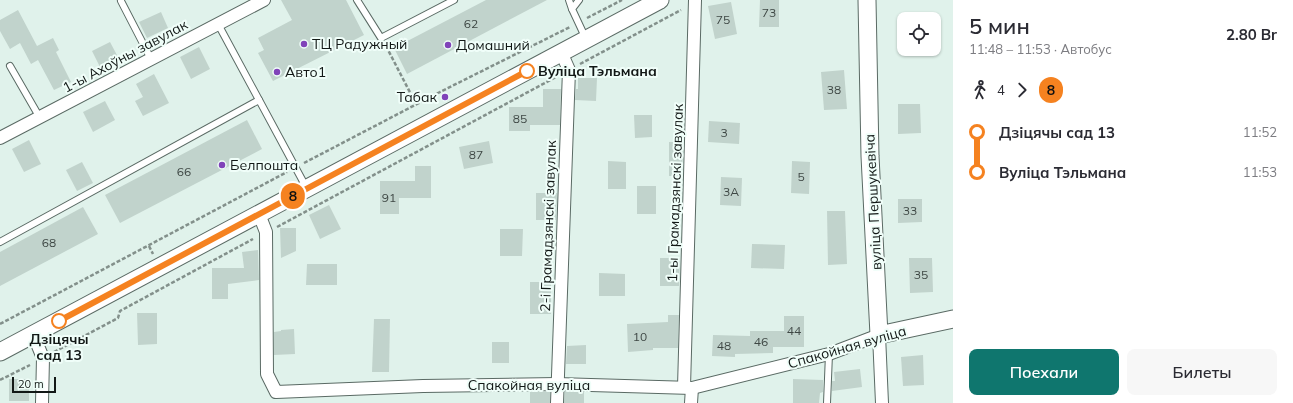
<!DOCTYPE html>
<html lang="ru">
<head>
<meta charset="utf-8">
<style>
	:root { --surface:#fff; --page:#f7f7f7; --text:#2b2b33; --muted:#7c7c81; --accent:#0f766e }
	body { margin:0; font-family:Mulish,sans-serif; background:var(--page); color:var(--text); height:100vh; display:flex; flex-direction:column; font-size:15px; white-space:nowrap }
	* { box-sizing:border-box; margin:0 }
	p { font-size:13px; color:var(--muted) }
	.icon { flex:none; width:22px; height:22px; fill:none; stroke:currentColor; stroke-width:2; stroke-linecap:round; stroke-linejoin:round }
	.map { position:relative; flex:1; overflow:hidden }
	.sheet { display:flex; flex-direction:column; background:var(--surface); width:340px }
	.sheet>* { flex:none }
	.badge { padding:0 8px; border-radius:13px; font-size:14px; line-height:26px }
	.fabs { position:absolute; left:897px; top:12px; display:grid; gap:8px }
	.fabs a { display:grid; place-items:center; width:44px; height:44px; border-radius:8px; background:var(--surface); box-shadow:0 1px 3px #0004; font-size:20px }
	.scale { position:absolute; left:12px; bottom:10px; width:44px; box-sizing:border-box; padding-left:4px; border:2px solid #121816; border-top:0; font-size:11px; line-height:14px; white-space:nowrap; color:#121816; -webkit-text-stroke:3px #f0fef9; paint-order:stroke }
	.map>.badge { position:absolute; translate:-50% -50%; box-shadow:0 0 0 2px #fff }
	.legs { display:flex; align-items:center; gap:6px; height:44px; padding:0 16px; font-size:13px }
	.legs p { margin-inline-start:auto }
	.headline { display:flex; align-items:center; justify-content:space-between; height:68px; padding:0 16px }
	h1 { font-size:22px; font-weight:600; line-height:30px }
	.action { display:flex; gap:8px; margin-top:auto; padding:8px 16px }
	.action a { flex:1; height:46px; border-radius:8px; background:var(--accent); color:#fff; font-size:16px; font-weight:600; line-height:46px; text-align:center }
	.action a+a { background:var(--page); color:var(--text) }
	ul { padding:0 16px; list-style:none }
	li { display:flex; align-items:center; gap:14px; height:40px; font-size:15px }
	li i { display:grid; place-items:center; width:6px; height:100%; margin:0 5px; background:currentColor }
	li i::after { content:''; width:10px; height:10px; margin:-5px; border:3px solid; border-radius:50%; background:var(--surface) }
	li p { margin-inline-start:auto }
	li:first-child i { background:linear-gradient(#0000 50%,currentColor 0) }
	li:last-child i { background:linear-gradient(currentColor 50%,#0000 0) }
	main { display:flex; flex:1; min-height:0 }
	.map>svg:first-child { display:block }
	.building { fill:#c1d3cc }
	.lines { fill:none; stroke-linecap:round; stroke-linejoin:round }
	.lane-casing { stroke:#5a6a64; stroke-width:8 }
	.street-casing { stroke:#5a6a64; stroke-width:14 }
	.secondary-casing { stroke:#5a6a64; stroke-width:19 }
	.path { stroke:#83908b; stroke-width:2.5; stroke-dasharray:4 2; stroke-linecap:butt }
	.lane { stroke:#fff; stroke-width:6 }
	.street { stroke:#fff; stroke-width:12 }
	.secondary { stroke:#fff; stroke-width:17 }
	.line-1-casing { stroke:#fff; stroke-width:9 }
	.line-1 { stroke:#f58220; stroke-width:6 }
	.poi-dot { fill:#8043b9; stroke:#f0fef9; stroke-width:1.5 }
	.stop-1-dot { fill:#fff; stroke:#f58220; stroke-width:2 }
	.labels { text-anchor:middle; stroke-width:4; stroke-linejoin:round; paint-order:stroke }
	.number-label { font-size:12px; fill:#3e4744 }
	.poi-label { font-size:14px; fill:#121816; stroke:#f0fef9; text-anchor:start }
	.street-label { font-size:14px; fill:#121816; stroke:#f0fef9 }
	.stop-label { font-size:14px; font-weight:bold; fill:#121816; stroke:#f0fef9; text-anchor:start }
</style>
</head>
<body>
<main>
<div class="map">
<svg width="953" height="403" viewBox="0 0 953 403">
	<rect width="100%" height="100%" fill="#e0f2eb"/>
	<g class="building">
		<polygon points="281,0 346,0 364,35 273,81 258,53 264,50 258,38 292,20"/>
		<polygon points="486,0 547,0 407,74 394,48"/>
		<polygon points="760,0 779,0 779,27 759,27"/>
		<polygon points="731,2 737,34 715,39 708,6"/>
		<polygon points="18,10 37,46 53,38 59,50 56,52 71,82 54,90 38,60 31,64 20,43 10,49 0,31 0,20"/>
		<polygon points="161,12 168,28 147,38 139,22"/>
		<polygon points="110,42 118,57 100,67 92,51"/>
		<polygon points="199,47 210,69 191,79 180,57"/>
		<polygon points="844,70 847,109 824,110 821,72"/>
		<polygon points="154,74 169,103 143,116 135,101 143,97 136,84"/>
		<polygon points="578,78 597,78 596,101 575,100 576,89 578,89"/>
		<polygon points="543,89 561,89 560,125 530,125 530,131 509,131 509,107 543,107"/>
		<polygon points="105,101 115,120 93,132 83,112"/>
		<polygon points="898,104 920,104 921,133 898,134"/>
		<polygon points="634,115 652,115 652,137 635,138"/>
		<polygon points="247,120 262,149 120,223 105,195"/>
		<polygon points="709,121 740,123 739,144 708,142"/>
		<polygon points="29,140 41,164 24,172 12,149"/>
		<polygon points="489,141 493,163 464,169 459,147"/>
		<polygon points="669,142 683,142 682,176 669,176"/>
		<polygon points="608,161 626,162 626,189 608,189"/>
		<polygon points="792,161 810,162 809,194 791,193"/>
		<polygon points="82,162 93,183 77,191 66,170"/>
		<polygon points="415,166 431,166 431,198 399,198 399,214 380,214 380,181 415,181"/>
		<polygon points="721,177 742,178 741,206 720,205"/>
		<rect x="637" y="186" width="19" height="28"/>
		<polygon points="536,193 557,193 556,220 536,220"/>
		<polygon points="898,199 922,199 922,222 898,223"/>
		<polygon points="329,205 341,229 320,239 309,215"/>
		<polygon points="83,207 98,234 0,286 0,252"/>
		<polygon points="827,211 845,211 847,264 828,265"/>
		<polygon points="280,228 296,228 296,251 281,258"/>
		<polygon points="500,229 523,229 522,256 500,256"/>
		<polygon points="752,244 785,245 784,269 751,268"/>
		<polygon points="258,250 259,280 228,284 228,299 212,299 212,268 244,268 242,252"/>
		<polygon points="660,258 680,258 679,286 660,286"/>
		<polygon points="909,258 932,258 933,292 910,293"/>
		<polygon points="307,264 337,264 337,285 306,285"/>
		<polygon points="599,273 625,274 625,296 599,296"/>
		<rect x="530" y="282" width="21" height="32"/>
		<polygon points="137,313 157,313 157,344 138,345"/>
		<polygon points="668,315 679,315 678,348 653,348 653,350 628,352 627,324 668,322"/>
		<polygon points="784,316 804,316 804,347 773,347 773,353 735,354 735,357 712,356 713,335 750,336 750,331 784,331"/>
		<polygon points="374,319 390,319 389,372 372,372"/>
		<polygon points="294,329 295,354 274,355 274,332 281,331 281,330"/>
		<rect x="492" y="342" width="17" height="21"/>
		<polygon points="586,345 586,364 566,364 567,346"/>
		<polygon points="923,355 924,385 903,386 901,357"/>
		<polygon points="860,369 862,387 832,391 832,381 835,381 834,372"/>
		<rect x="9" y="379" width="20" height="22"/>
		<polygon points="793,379 823,380 823,392 820,393 819,403 793,403"/>
		<rect x="530" y="392" width="20" height="11"/>
		<polygon points="565,392 584,392 584,403 564,403"/>
	</g>
	<g class="lines">
		<g class="lane-casing">
			<g id="lane">
				<polyline points="357,0 381,38 454,0"/>
				<polyline points="569,0 572,9"/>
				<polyline points="579,0 572,9 586,39"/>
				<polyline points="121,1 151,59"/>
				<polyline points="218,24 306,187"/>
				<polyline points="10,66 40,118"/>
				<polyline points="0,242 259,100"/>
				<polyline points="827,403 829,354"/>
			</g>
		</g>
		<g class="street-casing">
			<g id="street">
				<polyline points="0,138 264,0"/>
				<polyline points="259,214 266,232 267,374 276,392 423,386 557,384 692,388 829,354 879,335 882,403"/>
				<polyline points="33,334 43,358 42,403"/>
				<polyline points="684,387 695,0"/>
				<polyline points="557,403 569,70 561,52"/>
				<polyline points="691,403 692,388"/>
			</g>
		</g>
		<g class="secondary-casing">
			<g id="secondary">
				<polyline points="867,0 870,156 879,335 953,319"/>
				<polyline points="0,352 660,0"/>
			</g>
		</g>
		<g class="path">
			<polyline points="587,18 622,0"/>
			<polyline points="386,46 416,104"/>
			<polyline points="580,64 681,10"/>
			<polyline points="304,163 440,92 570,27"/>
			<polyline points="277,227 556,77"/>
			<polyline points="149,246 153,254"/>
			<polyline points="0,324 287,172"/>
			<polyline points="54,352 118,318 120,311 253,239"/>
			<polyline points="0,380 30,365"/>
		</g>
		<use href="#lane" class="lane"/>
		<use href="#street" class="street"/>
		<use href="#secondary" class="secondary"/>
	</g>
	<g class="lines">
		<g class="line-1-casing">
			<polyline id="line-1" points="59,321 527,71"/>
		</g>
		<use href="#line-1" class="line-1"/>
	</g>
	<g class="poi-dot">
		<circle cx="304" cy="44" r="4"/>
		<circle cx="448" cy="45" r="4"/>
		<circle cx="277" cy="72" r="4"/>
		<circle cx="445" cy="97" r="4"/>
		<circle cx="222" cy="165" r="4"/>
	</g>
	<g class="stop-1-dot">
		<circle cx="527" cy="71" r="7"/>
		<circle cx="59" cy="321" r="7"/>
	</g>
	<g class="labels">
		<g class="number-label">
			<text x="769" y="17">73</text>
			<text x="723" y="24">75</text>
			<text x="471" y="28">62</text>
			<text x="834" y="94">38</text>
			<text x="520" y="123">85</text>
			<text x="724" y="137">3</text>
			<text x="476" y="159">87</text>
			<text x="184" y="176">66</text>
			<text x="801" y="181">5</text>
			<text x="731" y="196">3А</text>
			<text x="389" y="202">91</text>
			<text x="910" y="215">33</text>
			<text x="49" y="247">68</text>
			<text x="921" y="279">35</text>
			<text x="794" y="335">44</text>
			<text x="640" y="341">10</text>
			<text x="761" y="346">46</text>
			<text x="724" y="350">48</text>
		</g>
		<g class="poi-label">
			<text x="312" y="49">ТЦ Радужный</text>
			<text x="456" y="50">Домашний</text>
			<text x="285" y="77">Авто1</text>
			<text x="437" y="102" text-anchor="end">Табак</text>
			<text x="230" y="170">Белпошта</text>
		</g>
		<g class="street-label">
			<text transform="translate(125 56) rotate(-28)" y="5">1-ы Ахоўны завулак</text>
			<text transform="translate(675 193) rotate(-88)" y="5">1-ы Грамадзянскі завулак</text>
			<text transform="translate(873 202) rotate(-93)" y="5">вуліца Першукевіча</text>
			<text transform="translate(548 226) rotate(-88)" y="5">2-і Грамадзянскі завулак</text>
			<text transform="translate(847 347) rotate(-16)" y="5">Спакойная вуліца</text>
			<text x="529" y="390">Спакойная вуліца</text>
		</g>
		<g class="stop-label">
			<text x="538" y="76">Вуліца Тэльмана</text>
			<text x="59" y="344" text-anchor="middle">Дзіцячы<tspan x="59" dy="16">сад 13</tspan></text>
		</g>
	</g>
</svg>
<div class="fabs">
<a><svg class="icon" aria-label="locate" viewBox="0 0 24 24"><circle cx="12" cy="12" r="6"/><path d="M12 2v4M12 18v4M2 12h4M18 12h4"/></svg></a>
</div>
<div class="scale">20 m</div>
<b class="badge" style="left:293px;top:196px;background:#f58220;color:#111">8</b>
</div>
<section class="sheet">
<div class="headline"><div><h1>5 мин</h1><p>11:48 – 11:53 · Автобус</p></div><b>2.80 Br</b></div>
<div class="legs"><svg class="icon" aria-label="walk" viewBox="0 0 24 24"><circle cx="13" cy="4" r="2"/><path d="M13 8l-2 6 4 7M11 14l-3 7M7 12l3-4h3l4 4"/></svg>4<svg class="icon" aria-label="forward" viewBox="0 0 24 24"><path d="M9 5l7 7-7 7"/></svg><b class="badge" style="background:#f58220;color:#111">8</b></div>
<ul>
<li><i style="color:#f58220"></i><b>Дзіцячы сад 13</b><p>11:52</p></li>
<li><i style="color:#f58220"></i><b>Вуліца Тэльмана</b><p>11:53</p></li>
</ul>
<div class="action"><a>Поехали</a><a>Билеты</a></div>
</section>
</main>
</body>
</html>
